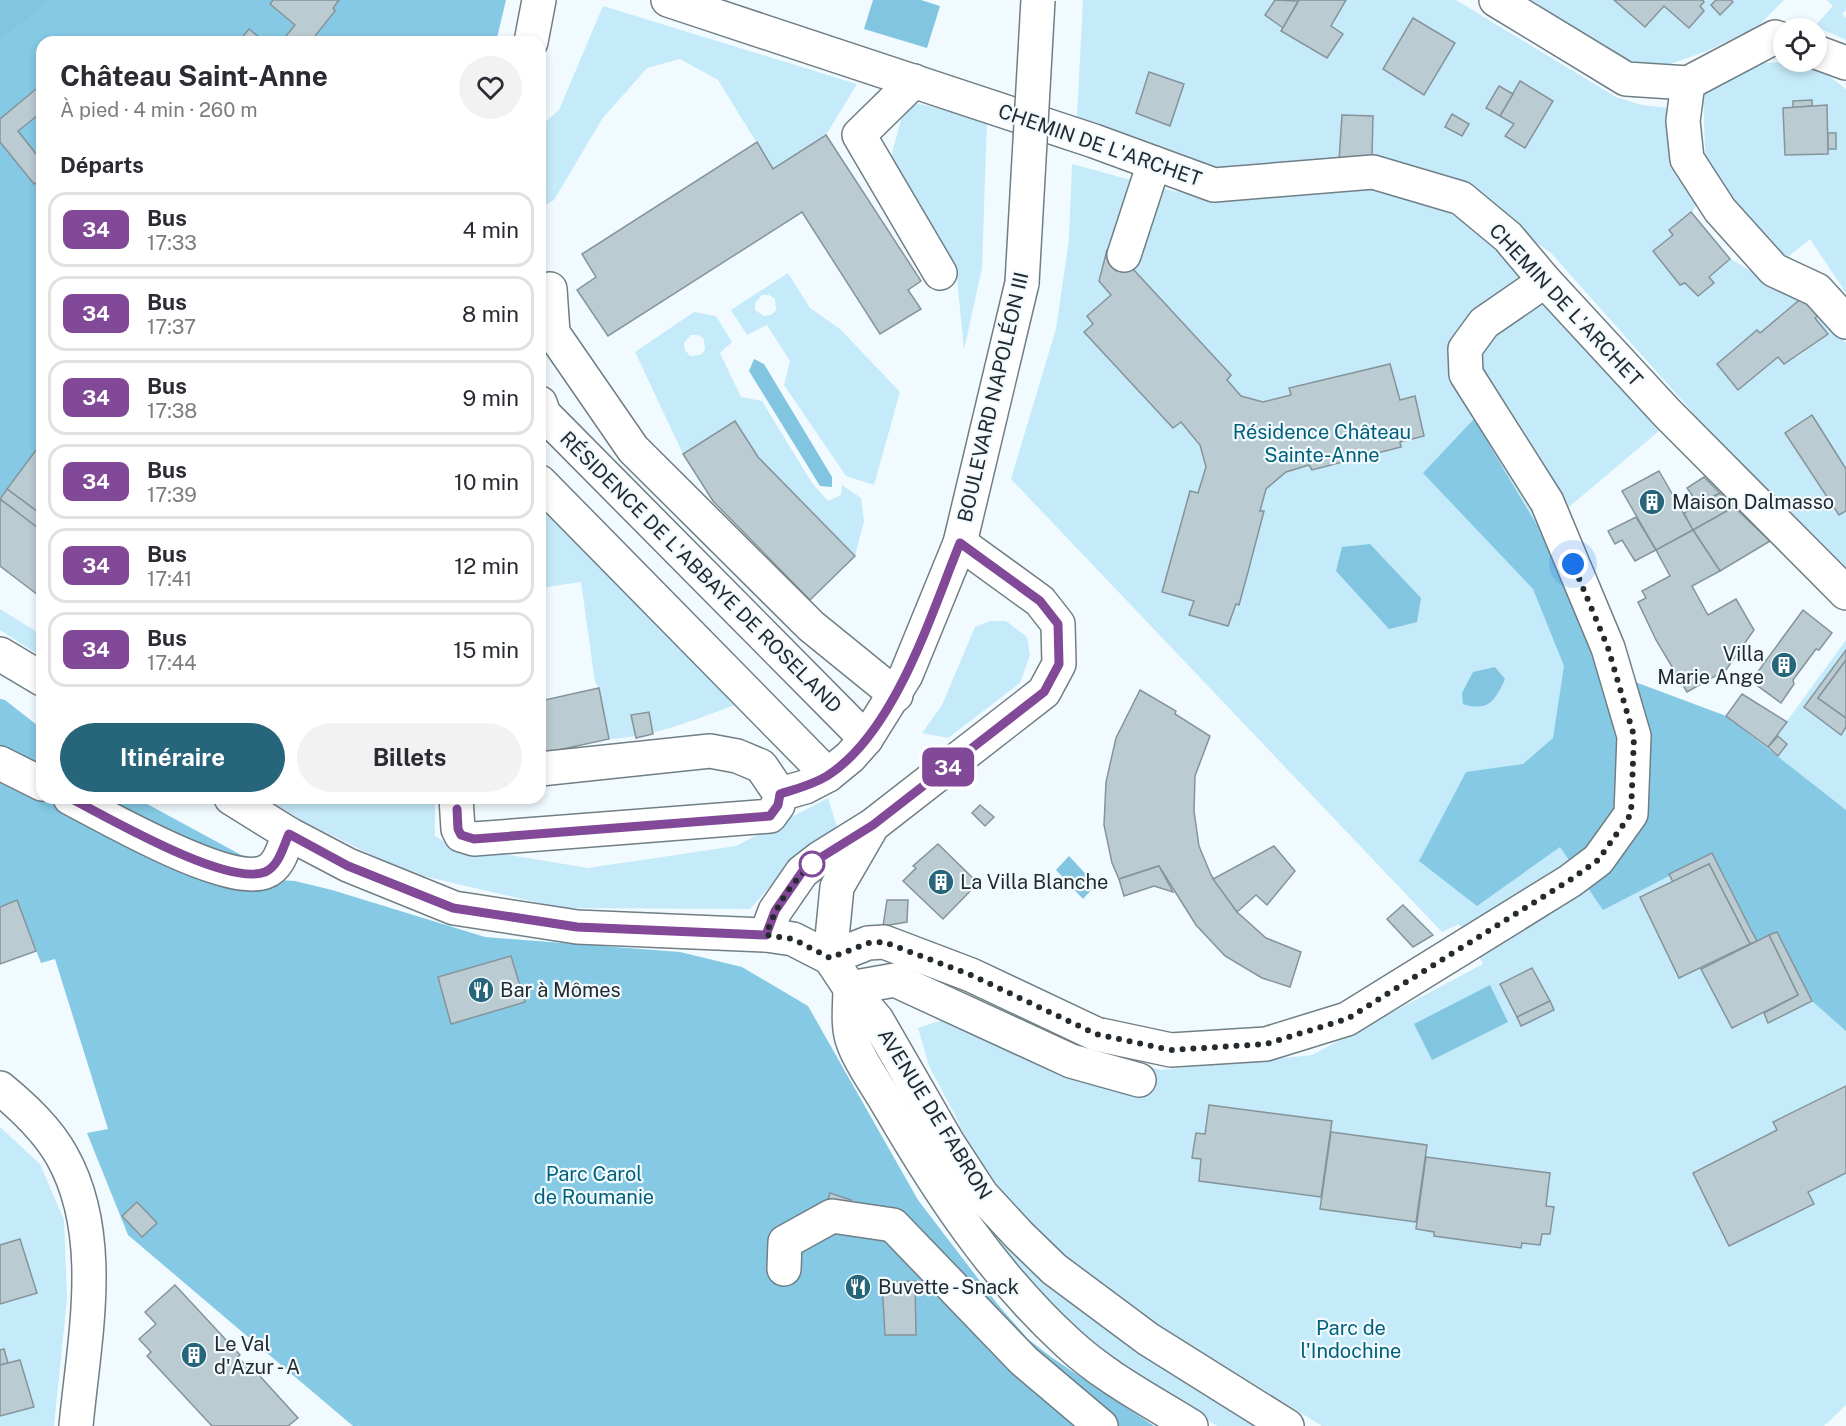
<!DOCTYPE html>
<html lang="fr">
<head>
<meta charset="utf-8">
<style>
	:root { --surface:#fff; --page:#f2f2f3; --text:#2b2b33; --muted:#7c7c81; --line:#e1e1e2; --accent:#27657b }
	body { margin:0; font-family:"Public Sans",sans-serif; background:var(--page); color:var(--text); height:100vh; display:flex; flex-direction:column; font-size:22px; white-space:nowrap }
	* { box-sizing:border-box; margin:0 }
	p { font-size:20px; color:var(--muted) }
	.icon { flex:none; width:33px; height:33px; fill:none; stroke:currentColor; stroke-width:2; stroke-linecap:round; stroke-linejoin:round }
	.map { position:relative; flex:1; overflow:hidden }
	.panel { position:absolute; left:36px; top:36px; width:510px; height:768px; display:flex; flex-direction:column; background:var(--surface); border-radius:18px; box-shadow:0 3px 9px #0003 }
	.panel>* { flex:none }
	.badge { padding:0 12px; border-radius:9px; font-size:21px; line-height:39px }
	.tools { position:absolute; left:1773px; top:18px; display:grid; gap:12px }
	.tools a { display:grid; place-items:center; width:54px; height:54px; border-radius:50%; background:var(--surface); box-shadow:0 3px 9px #0003; font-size:30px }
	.you { position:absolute; width:30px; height:30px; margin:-15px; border:4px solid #fff; border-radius:50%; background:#1a73e8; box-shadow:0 0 0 9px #1a73e833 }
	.map>.badge { position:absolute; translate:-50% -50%; box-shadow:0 0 0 3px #fff }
	h2 { padding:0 24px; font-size:22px; line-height:54px }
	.round { display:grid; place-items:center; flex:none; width:63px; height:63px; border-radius:32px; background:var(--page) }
	.headline { display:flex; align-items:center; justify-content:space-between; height:102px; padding:0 24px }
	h1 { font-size:28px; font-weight:700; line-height:45px }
	.button { display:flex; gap:12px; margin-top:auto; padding:12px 24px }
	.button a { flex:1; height:69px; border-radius:36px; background:var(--accent); color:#fff; font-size:24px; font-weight:700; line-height:69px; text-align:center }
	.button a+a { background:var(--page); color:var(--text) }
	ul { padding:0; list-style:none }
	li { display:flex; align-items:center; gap:18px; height:75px; margin:0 12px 9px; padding:0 12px; border:3px solid var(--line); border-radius:18px }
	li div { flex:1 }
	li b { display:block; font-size:22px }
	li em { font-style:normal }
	li .badge { min-width:66px; font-weight:700; text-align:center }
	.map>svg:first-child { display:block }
	.green { fill:#c5eaf9; fill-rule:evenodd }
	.forest { fill:#85c9e4 }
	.water { fill:#82c5e0 }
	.building { fill:#bbcbd2; stroke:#85949b; stroke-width:1.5 }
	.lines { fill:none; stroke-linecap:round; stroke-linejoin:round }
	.minor-casing { stroke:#707e85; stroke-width:36 }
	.minor { stroke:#fff; stroke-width:33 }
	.minor-bridge-casing { stroke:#707e85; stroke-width:36; stroke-linecap:butt }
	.minor-bridge { stroke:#fff; stroke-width:33 }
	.line-casing { stroke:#fff; stroke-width:14 }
	.line { stroke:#814997; stroke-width:9 }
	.walk { stroke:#242a2d; stroke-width:6; stroke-dasharray:0 10.8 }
	.stop-dot { fill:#fff; stroke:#814997; stroke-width:3 }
	.labels { text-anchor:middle; stroke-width:4.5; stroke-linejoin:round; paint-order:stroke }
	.street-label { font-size:20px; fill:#242a2d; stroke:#f1fbff }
	.park-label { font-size:20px; fill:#00607b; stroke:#f1fbff }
	.poi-label { font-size:20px; fill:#242a2d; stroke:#f1fbff; text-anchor:start }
</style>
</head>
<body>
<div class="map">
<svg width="1846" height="1426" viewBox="0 0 1846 1426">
	<rect width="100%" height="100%" fill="#f1fbff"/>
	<g class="green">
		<path d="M 1083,0 L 1299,0 L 1282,31 L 1327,58 L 1343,34 L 1331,26 L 1346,0 L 1456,0 L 1616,97 L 1642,105 L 1670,108 L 1668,148 L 1680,177 L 1699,201 L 1692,212 L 1731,259 L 1762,278 L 1803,290 L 1846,343 L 1846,573 L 1724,460 L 1688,407 L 1551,253 L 1447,179 L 1232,174 L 1077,117 ZM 1413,18 L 1455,43 L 1424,95 L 1383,69 ZM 1149,72 L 1184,84 L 1170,126 L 1136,112 ZM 1520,82 L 1525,147 L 1514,124 L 1500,116 ZM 1804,296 L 1819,315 L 1815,318 L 1828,333 L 1797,357 L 1778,357 L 1738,390 L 1760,333 Z"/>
		<polygon points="1531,0 1614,0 1645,27 1664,6 1689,27 1704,12 1700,6 1704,2 1703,0 1784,0 1757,27 1707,51 1662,67 1632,65"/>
		<polygon points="1827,0 1846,0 1846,10 1842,14 1846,18 1846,40 1815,26 1833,6"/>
		<polygon points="603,6 857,84 826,135 773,169 718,80 680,59 647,68 602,119 554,200 540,208 540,142 543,124 559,110"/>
		<path d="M 1785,62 L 1813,64 L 1846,89 L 1846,293 L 1810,239 L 1778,265 L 1706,175 L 1703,93 L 1764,63 ZM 1812,100 L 1812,106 L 1827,105 L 1828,133 L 1836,149 L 1828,149 L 1828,154 L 1785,155 L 1783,108 L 1793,108 L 1793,102 Z"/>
		<polygon points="906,101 987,119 982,268 964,350 956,267 891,157"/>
		<polygon points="1072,164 1168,190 1228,201 1359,188 1392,189 1443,209 1481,232 1659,431 1562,513 1635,682 1726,716 1768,747 1846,640 1846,1405 1824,1426 1322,1426 1120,1301 1035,1231 985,1181 954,1113 929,1066 918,1028 952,1017 1045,1068 1063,1043 1161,1070 1312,1055 1483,964 1471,941 1459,924 1442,932 1011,479 1056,329 1069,239"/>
		<path d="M 788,273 L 810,308 L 840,329 L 900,392 L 874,485 L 846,476 L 784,385 L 790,361 L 767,325 L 747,335 L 731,310 ZM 762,295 L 769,295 L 775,299 L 776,310 L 771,315 L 764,316 L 755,310 L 755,303 Z"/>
		<path d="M 694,312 L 716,316 L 732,342 L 720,353 L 741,397 L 762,401 L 812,483 L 828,501 L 841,495 L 842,485 L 861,498 L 864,521 L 855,556 L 768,469 L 683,454 L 635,352 ZM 691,335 L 698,335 L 704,339 L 705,349 L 701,355 L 690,356 L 685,350 L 684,343 Z"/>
		<path d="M 540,504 L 735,705 C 693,720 654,737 609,739 L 599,688 L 595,682 L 581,582 L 540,588 Z"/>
		<polygon points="0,609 42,635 42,657 0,630"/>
		<polygon points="990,621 1006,621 1027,637 1030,655 1020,683 948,738 922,733 942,705 975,627"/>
		<polygon points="266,798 435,798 435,836 450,845 588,868 736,846 828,798 837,827 796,858 750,909 561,908 406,872 301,820"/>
		<polygon points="0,1127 40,1164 64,1220 67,1299 54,1426 0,1426"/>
		<polygon points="958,1196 1033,1268 1090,1316 1258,1426 1217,1426 1093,1348 993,1250"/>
	</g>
	<g class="forest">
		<polygon points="0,0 506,0 496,42 42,42 42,442 0,498"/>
		<polygon points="1474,419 1538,527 1608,689 1635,682 1726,716 1846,810 1846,1031 1812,1001 1777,932 1757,941 1712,854 1603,910 1560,847 1477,906 1419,861 1466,772 1523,764 1553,738 1564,666 1533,589 1423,473"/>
		<polygon points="0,699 5,700 42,729 42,798 136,798 258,864 266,879 295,881 332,890 485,937 680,952 742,967 808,1006 918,1200 999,1306 1028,1339 1051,1357 1154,1426 353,1426 128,1235 87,1133 108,1129 55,959 41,963 17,900 0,907"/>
	</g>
	<g class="water">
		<polygon points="0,0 50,0 0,40"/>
		<polygon points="873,0 921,0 940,6 927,48 864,29"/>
		<polygon points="754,359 764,364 832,477 832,487 820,486 749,371"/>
		<polygon points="1370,544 1421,598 1417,622 1389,629 1336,571 1342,547"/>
		<path d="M 1495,667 L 1505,679 C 1495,701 1488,712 1463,704 L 1462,693 L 1473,672 Z"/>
		<polygon points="1069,856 1096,885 1083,899 1056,870"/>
		<polygon points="1490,985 1508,1022 1432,1060 1414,1024"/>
	</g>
	<g class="building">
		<polygon points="273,0 339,0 333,8 335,11 311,41 309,39 306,42 281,42 295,25 270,4"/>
		<polygon points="1275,0 1298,1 1283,28 1265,15"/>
		<polygon points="1299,0 1346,0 1331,26 1343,34 1327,58 1281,31"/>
		<polygon points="1614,0 1703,0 1704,2 1700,6 1704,11 1689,28 1664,6 1645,27"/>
		<polygon points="1716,0 1731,0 1733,2 1720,15 1711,5"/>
		<polygon points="1413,18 1455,43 1424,95 1383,69"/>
		<polygon points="249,29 265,42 238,42"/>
		<polygon points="1149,72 1184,84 1170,126 1136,113"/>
		<polygon points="1520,81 1553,101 1525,148 1505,136 1514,124 1500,116"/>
		<polygon points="42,84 42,112 18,131 37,155 42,150 42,178 34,184 0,142 0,119"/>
		<polygon points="1499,86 1513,94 1500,116 1486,108"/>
		<polygon points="1812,100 1812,106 1793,108 1793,101"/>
		<polygon points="1827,105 1828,154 1785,155 1783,108"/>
		<polygon points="1452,114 1469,124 1462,136 1445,127"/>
		<polygon points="1342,115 1373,116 1372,157 1339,161"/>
		<rect x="1828" y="133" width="8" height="16"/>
		<polygon points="826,135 921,281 908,290 921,309 880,334 802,212 608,336 577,290 596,277 582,254 757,142 773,169"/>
		<polygon points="1691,212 1730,259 1709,277 1714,283 1698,296 1685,283 1680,285 1653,251 1673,235 1669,230"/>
		<polygon points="1107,250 1136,258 1133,269 1231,375 1227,380 1241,396 1263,402 1291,395 1289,388 1390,364 1400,400 1415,396 1424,436 1400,442 1401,447 1312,470 1309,465 1286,472 1266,489 1260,511 1264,511 1248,572 1239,605 1236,604 1228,626 1189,615 1194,601 1162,592 1190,491 1198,493 1206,467 1200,445 1181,422 1173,428 1084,332 1093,324 1087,316 1111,295 1099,281"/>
		<polygon points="1804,296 1820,314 1815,318 1828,334 1784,364 1778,357 1738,390 1717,364 1757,330 1760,333"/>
		<polygon points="1812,415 1846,469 1846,511 1839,515 1785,433"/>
		<polygon points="735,421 758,457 855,556 810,600 713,501 683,454"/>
		<polygon points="42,442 42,515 7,489"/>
		<polygon points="1659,471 1693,530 1656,550 1622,491"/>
		<polygon points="1704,477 1720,493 1698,504 1687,488"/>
		<polygon points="7,489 42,515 42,531 0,499"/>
		<polygon points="1720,493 1734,507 1693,530 1684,513"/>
		<polygon points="0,499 42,531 42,598 0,566"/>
		<polygon points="1734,507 1770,541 1720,571 1693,530"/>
		<polygon points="1636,517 1656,550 1635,561 1622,540 1615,544 1608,531"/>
		<polygon points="1693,530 1720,571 1692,586 1708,615 1736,599 1754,630 1726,670 1687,692 1656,640 1638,602 1646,598 1642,591 1670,576 1656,550"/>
		<polygon points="1803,610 1832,633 1819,650 1816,649 1793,680 1794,684 1781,703 1751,681"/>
		<polygon points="1846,650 1846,660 1818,698 1846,718 1846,727 1841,735 1804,707"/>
		<polygon points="1846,660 1846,718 1818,698"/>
		<polygon points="599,688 609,739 540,754 540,701"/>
		<polygon points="1140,690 1176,711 1175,714 1210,736 1195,776 1194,811 1199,846 1211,875 1237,912 1266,938 1301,952 1290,987 1262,978 1225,956 1196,925 1159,866 1119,879 1112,863 1104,825 1106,782 1116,738"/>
		<polygon points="1742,694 1787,722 1768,747 1726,716"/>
		<polygon points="649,712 653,734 636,738 631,715"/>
		<polygon points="1778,736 1787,744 1778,756 1768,747"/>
		<polygon points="980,805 994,817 985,826 972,813"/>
		<polygon points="938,844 978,883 943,919 903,881 916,868 913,866"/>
		<polygon points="1274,846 1295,871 1267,905 1256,895 1237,912 1213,879"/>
		<polygon points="1712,853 1751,930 1757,941 1750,944 1709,864 1673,882 1669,874"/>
		<polygon points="1709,864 1750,944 1679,978 1640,897"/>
		<polygon points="1159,866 1173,892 1154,886 1124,896 1119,879"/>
		<polygon points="17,900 36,951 0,964 0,907"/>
		<polygon points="887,900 908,900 907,922 883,926"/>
		<polygon points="1403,905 1433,935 1413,947 1387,919"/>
		<polygon points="1777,932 1812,1001 1768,1023 1764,1013 1798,995 1769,935"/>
		<polygon points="1769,935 1798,995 1732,1028 1701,969"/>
		<polygon points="511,956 525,1002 451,1024 438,977"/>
		<polygon points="1532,968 1550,1001 1517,1017 1500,984"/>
		<polygon points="1550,1001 1554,1010 1521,1026 1517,1017"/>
		<polygon points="1846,1086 1846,1173 1808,1192 1814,1204 1729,1246 1693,1173 1777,1130 1773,1122"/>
		<polygon points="1209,1105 1332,1121 1321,1197 1199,1181 1201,1159 1192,1158 1196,1133 1205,1134"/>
		<polygon points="1331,1132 1427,1145 1416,1222 1320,1209"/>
		<polygon points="1426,1157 1550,1173 1546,1206 1554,1207 1550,1234 1542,1234 1540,1245 1522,1243 1521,1248 1434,1236 1434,1232 1416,1229"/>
		<polygon points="830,1193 851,1200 848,1213 826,1206"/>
		<polygon points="137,1202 157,1223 142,1237 122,1216"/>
		<polygon points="20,1239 37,1293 0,1304 0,1245"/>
		<polygon points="915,1281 916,1335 885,1335 882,1282"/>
		<polygon points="175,1285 240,1355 238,1357 247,1367 249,1364 298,1418 288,1426 212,1426 147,1356 151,1352 139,1339 156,1324 145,1312"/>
		<polygon points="4,1349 8,1363 0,1365 0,1350"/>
		<polygon points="20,1360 34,1407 0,1416 0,1365"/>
	</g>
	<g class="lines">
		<g class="minor-casing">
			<g id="minor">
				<polyline points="668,0 1094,141 1214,185 1373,172 1461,198 1508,237 1545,281 1667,413 1846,593"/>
				<polyline points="1496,0 1626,79 1688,83 1775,37 1784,40"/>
				<polyline points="531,42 539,0"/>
				<polyline points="1816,52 1846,63"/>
				<polyline points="914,81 859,135 940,273"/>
				<polyline points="1688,83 1683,121 1687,159 1720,210 1774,270 1817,290 1846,322"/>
				<polyline points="1124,255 1154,163"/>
				<polyline points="550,289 553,333 633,449 811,626 896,695"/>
				<polyline points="540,403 544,414 866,739"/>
				<polyline points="540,482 828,775"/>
				<polyline points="0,654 42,679"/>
				<polyline points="0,763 42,784"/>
				<polyline points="780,794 805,787 828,775 850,757 866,739 906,675 960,543 1022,283"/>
				<path d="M 70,798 C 107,817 227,887 265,872 C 280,866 283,848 289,834"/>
				<polyline points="231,798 289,834 348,865 454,908 577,927 766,935 793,939 830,958 850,988 877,1020 948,1143 982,1195 1019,1235 1054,1269 1148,1339 1287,1426"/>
				<polyline points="456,798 458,829 461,835 474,839 770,816 778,805 780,794 761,766 737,756 710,751 540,769"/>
				<polyline points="766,935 775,911 802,872 820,858 873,825 1044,692 1059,664 1058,624 1040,601 960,543"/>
				<polyline points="830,958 868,943 884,942 971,975 1096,1034 1171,1050 1266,1044 1347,1019 1570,881 1598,860 1631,814 1634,736 1608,648 1547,502 1466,374 1465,349 1484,323 1545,281"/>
				<polyline points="830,958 837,887 870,830"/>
				<path d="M 850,988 C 850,1004 847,1027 853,1042 C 860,1063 878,1086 889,1106 C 939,1192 993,1274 1067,1342 C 1103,1376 1149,1400 1191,1426"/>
				<polyline points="850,988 895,980 1071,1061 1139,1080"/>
				<path d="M 0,1088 C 23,1107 47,1129 62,1156 C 107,1236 84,1339 76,1426"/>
				<polyline points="784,1269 785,1242 832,1216 893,1225 1024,1361 1101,1426"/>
			</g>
		</g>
		<use href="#minor" class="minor"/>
		<g class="minor-bridge-casing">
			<polyline id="minor-bridge" points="1022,283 1038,0"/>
		</g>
		<use href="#minor-bridge" class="minor-bridge"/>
	</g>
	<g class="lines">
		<g class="line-casing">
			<path id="line" d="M 70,798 C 107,817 227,887 265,872 C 279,866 283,847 289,834 L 348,866 L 453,908 L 577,927 L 766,935 L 775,911 L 802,872 L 820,858 L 873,825 L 1044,692 L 1059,664 L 1058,624 L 1040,601 L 960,543 C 931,614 895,733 827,776 C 812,785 796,789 780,794 L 778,805 L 770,816 L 474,839 L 461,835 L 458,829 L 457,809"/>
		</g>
		<use href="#line" class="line"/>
		<path class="walk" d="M 812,864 L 820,858 C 793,879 777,903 766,935 L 793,939 L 830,958 L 868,943 L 884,942 L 971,975 L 1096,1034 L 1171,1050 L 1266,1044 L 1347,1019 L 1570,880 L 1598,860 L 1631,814 L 1634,736 L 1608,648 L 1573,564"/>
	</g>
	<defs>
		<g id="building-disc" transform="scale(1.35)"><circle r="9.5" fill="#27657b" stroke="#f1fbff"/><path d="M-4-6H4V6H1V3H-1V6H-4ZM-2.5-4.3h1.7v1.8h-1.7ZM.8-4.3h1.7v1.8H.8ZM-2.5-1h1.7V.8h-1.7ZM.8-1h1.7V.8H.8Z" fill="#fff"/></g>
		<g id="restaurant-disc" transform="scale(1.35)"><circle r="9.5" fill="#27657b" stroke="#f1fbff"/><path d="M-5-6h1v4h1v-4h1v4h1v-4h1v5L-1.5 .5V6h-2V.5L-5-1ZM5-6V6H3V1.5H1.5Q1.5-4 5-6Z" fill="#fff"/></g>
	</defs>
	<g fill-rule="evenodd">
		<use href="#building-disc" x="1652" y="502"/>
		<use href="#building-disc" x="1784" y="665"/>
		<use href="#building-disc" x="941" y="882"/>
		<use href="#restaurant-disc" x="481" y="990"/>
		<use href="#restaurant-disc" x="858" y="1287"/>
		<use href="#building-disc" x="194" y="1355"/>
	</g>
	<circle class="stop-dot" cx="812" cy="864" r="12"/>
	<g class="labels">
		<g class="street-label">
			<text transform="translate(1100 145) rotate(19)" y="7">CHEMIN DE L'ARCHET</text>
			<text transform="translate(1566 305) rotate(47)" y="7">CHEMIN DE L'ARCHET</text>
			<text transform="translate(993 397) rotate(-77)" y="7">BOULEVARD NAPOLÉON III</text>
			<text transform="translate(701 572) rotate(45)" y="7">RÉSIDENCE DE L'ABBAYE DE ROSELAND</text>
			<text transform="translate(935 1114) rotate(58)" y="7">AVENUE DE FABRON</text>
		</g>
		<g class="park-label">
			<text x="1322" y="439">Résidence Château<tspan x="1322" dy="23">Sainte-Anne</tspan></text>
			<text x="594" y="1181">Parc Carol<tspan x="594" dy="23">de Roumanie</tspan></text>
			<text x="1351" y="1335">Parc de<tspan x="1351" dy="23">l'Indochine</tspan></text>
		</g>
		<g class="poi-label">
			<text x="1672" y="509">Maison Dalmasso</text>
			<text x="1764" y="661" text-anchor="end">Villa<tspan x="1764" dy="23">Marie Ange</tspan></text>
			<text x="960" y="889">La Villa Blanche</text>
			<text x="500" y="997">Bar à Mômes</text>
			<text x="878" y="1294">Buvette - Snack</text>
			<text x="214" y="1351">Le Val<tspan x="214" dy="23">d'Azur - A</tspan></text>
		</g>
	</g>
</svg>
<div class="tools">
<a><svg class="icon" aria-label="locate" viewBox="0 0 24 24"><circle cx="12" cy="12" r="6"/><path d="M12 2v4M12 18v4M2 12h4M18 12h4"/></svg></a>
</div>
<div class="you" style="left:1573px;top:564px"></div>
<b class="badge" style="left:948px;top:767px;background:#814997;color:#fff">34</b>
<section class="panel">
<div class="headline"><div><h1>Château Saint-Anne</h1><p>À pied · 4 min · 260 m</p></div><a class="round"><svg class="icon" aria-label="heart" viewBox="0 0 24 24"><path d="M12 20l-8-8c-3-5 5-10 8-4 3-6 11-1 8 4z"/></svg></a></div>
<h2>Départs</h2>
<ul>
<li><span class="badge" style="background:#814997;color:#fff">34</span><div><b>Bus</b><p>17:33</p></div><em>4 min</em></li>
<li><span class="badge" style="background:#814997;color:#fff">34</span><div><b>Bus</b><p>17:37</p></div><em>8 min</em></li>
<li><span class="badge" style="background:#814997;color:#fff">34</span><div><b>Bus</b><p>17:38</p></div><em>9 min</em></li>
<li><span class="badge" style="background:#814997;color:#fff">34</span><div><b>Bus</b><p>17:39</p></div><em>10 min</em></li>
<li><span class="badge" style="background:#814997;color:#fff">34</span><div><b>Bus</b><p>17:41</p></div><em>12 min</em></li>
<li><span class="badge" style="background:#814997;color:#fff">34</span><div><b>Bus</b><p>17:44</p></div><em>15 min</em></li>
</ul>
<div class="button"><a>Itinéraire</a><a>Billets</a></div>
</section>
</div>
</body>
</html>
